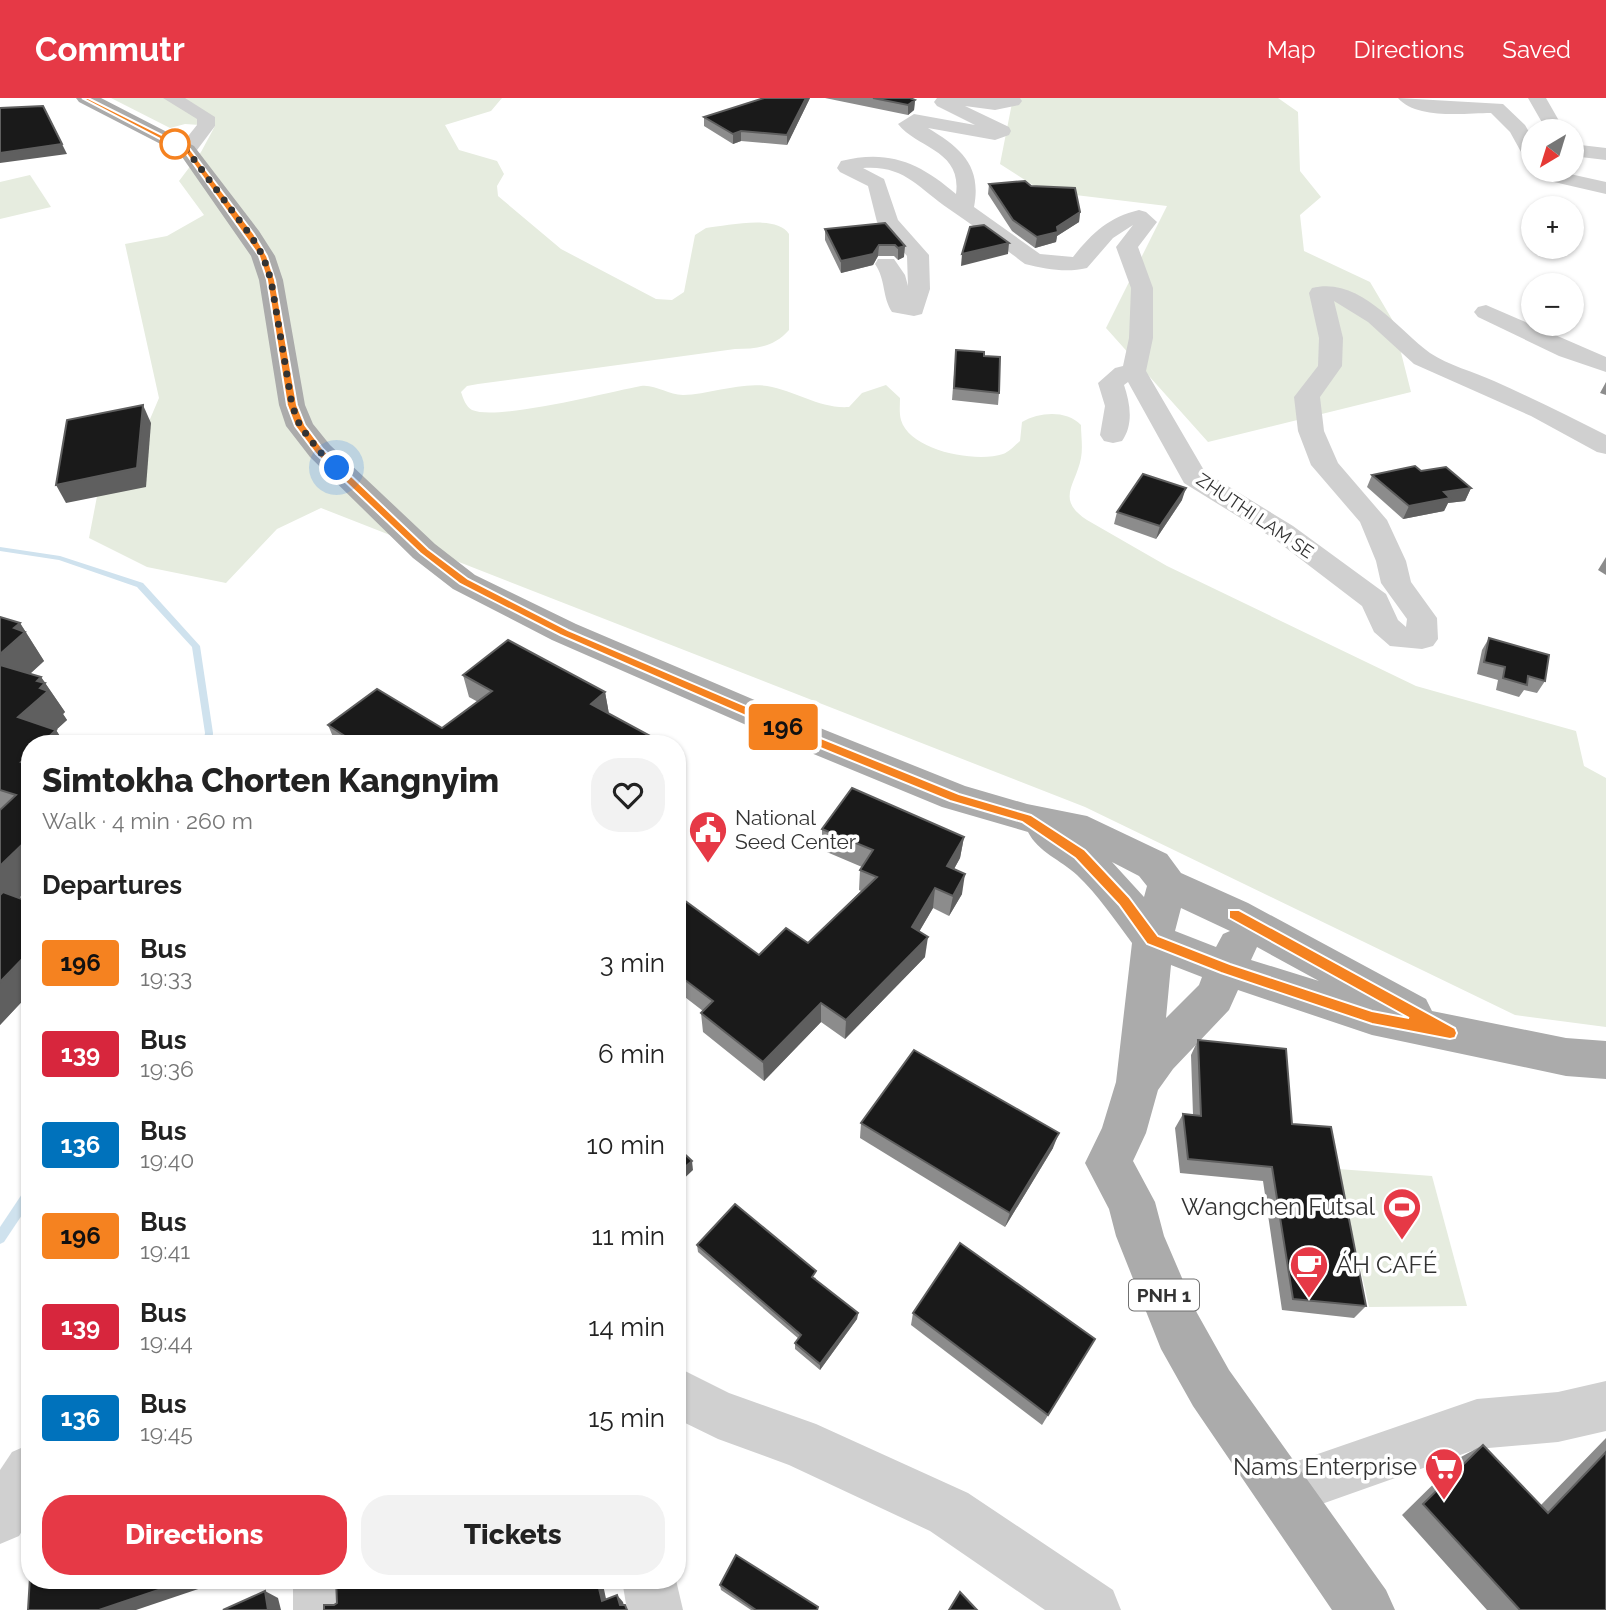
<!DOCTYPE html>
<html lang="en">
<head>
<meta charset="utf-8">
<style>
	:root { --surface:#fff; --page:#f2f2f2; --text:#222; --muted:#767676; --accent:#e63946 }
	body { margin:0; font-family:Raleway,sans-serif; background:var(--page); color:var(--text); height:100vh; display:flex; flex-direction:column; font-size:26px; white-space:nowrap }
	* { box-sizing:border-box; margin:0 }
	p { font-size:23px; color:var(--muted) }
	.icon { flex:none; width:38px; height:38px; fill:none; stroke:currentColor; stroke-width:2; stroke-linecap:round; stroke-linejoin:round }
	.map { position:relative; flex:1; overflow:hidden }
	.drawer { position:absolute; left:21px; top:637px; width:665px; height:854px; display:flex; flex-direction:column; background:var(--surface); border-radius:28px; box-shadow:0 2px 5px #0004 }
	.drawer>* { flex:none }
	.badge { padding:0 14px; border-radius:5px; font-size:24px; line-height:46px }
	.needle { width:46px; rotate:218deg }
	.tools { position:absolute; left:1521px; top:21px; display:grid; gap:14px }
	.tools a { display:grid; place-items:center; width:63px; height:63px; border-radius:50%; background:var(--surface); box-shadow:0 2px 5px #0004; font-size:35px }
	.you { position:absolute; width:35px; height:35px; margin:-18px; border:5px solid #fff; border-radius:50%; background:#1a73e8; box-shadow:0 0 0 10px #1a73e833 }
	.map>.badge { position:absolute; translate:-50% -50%; box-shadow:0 0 0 4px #fff }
	h2 { padding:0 21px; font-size:26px; line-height:63px }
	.round { display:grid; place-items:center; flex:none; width:74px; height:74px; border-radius:28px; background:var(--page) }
	.head { display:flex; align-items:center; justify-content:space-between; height:119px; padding:0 21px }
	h1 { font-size:33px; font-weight:800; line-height:52px }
	.primary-button { display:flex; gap:14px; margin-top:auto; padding:14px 21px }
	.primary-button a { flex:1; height:80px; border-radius:28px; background:var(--accent); color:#fff; font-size:28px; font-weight:800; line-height:80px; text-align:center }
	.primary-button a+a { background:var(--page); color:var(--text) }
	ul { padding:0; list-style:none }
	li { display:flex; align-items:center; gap:21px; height:91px; padding:0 21px }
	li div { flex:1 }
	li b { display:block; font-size:26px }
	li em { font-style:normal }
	li .badge { min-width:77px; font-weight:700; text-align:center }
	header { display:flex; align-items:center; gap:42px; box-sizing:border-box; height:98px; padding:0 35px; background:var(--accent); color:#fff }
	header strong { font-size:33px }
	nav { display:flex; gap:38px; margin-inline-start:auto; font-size:24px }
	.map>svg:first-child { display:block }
	.green { fill:#e6ecdf }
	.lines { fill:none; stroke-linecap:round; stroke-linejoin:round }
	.stream { fill:#cfe2ee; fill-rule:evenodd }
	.street { fill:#d0d0d0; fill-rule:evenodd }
	.primary { fill:#ababab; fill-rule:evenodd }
	.wall { fill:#8c8c8c }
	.shaded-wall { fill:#5f5f5f }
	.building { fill:#1a1a1a; stroke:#5f5f5f; stroke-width:2 }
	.line { fill:#f58220; stroke:#fff; stroke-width:2 }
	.walk { stroke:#333; stroke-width:7; stroke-dasharray:0 12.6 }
	.stop-dot { fill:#fff; stroke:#f58220; stroke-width:3.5 }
	.labels { text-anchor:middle; stroke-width:7; stroke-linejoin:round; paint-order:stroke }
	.far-street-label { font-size:18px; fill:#333; stroke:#fff }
	.shield { fill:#fff; stroke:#707070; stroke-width:2 }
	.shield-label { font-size:19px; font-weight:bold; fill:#333 }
	.poi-label { font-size:21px; fill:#333; stroke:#fff; text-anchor:start }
	.near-poi-label { font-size:24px; fill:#333; stroke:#fff; text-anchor:end }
</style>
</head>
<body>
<header>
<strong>Commutr</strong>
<nav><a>Map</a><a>Directions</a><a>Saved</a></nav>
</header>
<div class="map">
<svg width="1606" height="1512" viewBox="0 0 1606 1512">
	<rect width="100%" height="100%" fill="#fff"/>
	<g class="green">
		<path d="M 111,0 L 502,0 L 491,13 L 445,27 L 459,52 L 497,63 L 504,76 L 497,88 L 498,98 L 561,151 L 656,201 L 672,202 L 684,194 L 695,137 L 706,130 C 727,128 776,116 789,136 L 789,232 C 774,249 757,251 735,251 L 478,286 L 467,288 L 461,294 C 463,300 466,309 472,312 C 498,323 609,294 641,288 C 655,286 668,297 683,297 C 711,296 740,284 767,288 C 796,293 820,311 849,309 L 862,295 L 886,287 L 900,300 C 900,307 899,315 901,322 C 910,353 976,365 1003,356 C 1009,354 1015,347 1020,343 L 1022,324 C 1040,314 1066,312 1081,327 C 1081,337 1083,349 1081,360 C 1076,387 1055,401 1087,422 L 1167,468 L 1416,588 L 1576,633 L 1584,668 L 1606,680 L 1606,929 L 1515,917 L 1085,709 L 321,410 L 277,431 L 226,485 L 147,469 L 89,440 L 104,362 L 142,340 L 159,300 L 125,146 L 167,138 L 204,117 L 179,83 L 201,54 L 215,28 L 185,26 L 170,30 Z"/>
		<polygon points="1013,0 1278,0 1298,14 1300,73 1321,99 1300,117 1304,153 1370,184 1393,223 1411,294 1208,344 1106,230 1167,108 1042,93 1000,66"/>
		<polygon points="30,77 51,109 0,121 0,84"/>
		<polygon points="1338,1071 1432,1078 1467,1208 1369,1209"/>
	</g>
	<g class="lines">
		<g class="stream">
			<polygon points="0,449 60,458 143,485 200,548 213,635 212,646 203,646 205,635 192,549 137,489 59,462 0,453"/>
			<polygon points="30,1088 30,1105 4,1144 0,1146 0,1129 26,1090"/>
		</g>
		<g class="street">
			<polygon points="163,0 185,0 215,19 215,28 194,56 180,56 177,52 197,27 197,21"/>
			<path d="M 937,0 L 1020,0 L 1022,3 L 1019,7 L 995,12 L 965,8 L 1009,29 L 1011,33 L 1009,37 L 995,42 L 928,30 C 961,50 982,68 974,109 L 1040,156 L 1073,159 C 1092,135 1109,119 1139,112 L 1146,114 L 1157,124 L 1138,149 L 1153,190 L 1153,240 L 1146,273 L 1205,374 L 1293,428 L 1386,496 L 1398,522 L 1406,529 L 1407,521 L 1381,485 L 1376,463 L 1360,424 L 1311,367 L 1298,333 L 1294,299 L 1318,268 L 1319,240 L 1309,195 L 1312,190 C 1360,178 1396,230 1430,255 C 1448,267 1474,274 1494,283 C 1532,300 1569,318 1606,337 L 1606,356 L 1597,354 L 1531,318 L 1414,266 L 1368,224 L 1334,203 L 1343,240 L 1342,268 L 1320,299 L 1324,333 L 1338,365 L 1387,422 L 1406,463 L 1411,484 L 1437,520 L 1438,541 L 1433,548 L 1422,551 L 1390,548 L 1374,534 L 1362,508 L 1273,440 L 1184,385 L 1128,284 L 1124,287 C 1130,305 1134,326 1122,343 L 1113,345 L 1104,343 L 1100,337 L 1105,308 L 1098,285 L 1115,270 L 1123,268 L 1129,240 L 1131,190 L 1116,149 L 1133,127 L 1113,140 L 1087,170 C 1066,175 1046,171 1025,166 C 1000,147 975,129 949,111 C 918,90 905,67 863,70 L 884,81 L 898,122 L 929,157 L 930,191 L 922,216 L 914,218 L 892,214 C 882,199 886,182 875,166 L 878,161 L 894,161 L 905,177 L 908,188 L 907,158 L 877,124 L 868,88 L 840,74 L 837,70 L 841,63 C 889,51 920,65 956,96 C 962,52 918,51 898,26 L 914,16 L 975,27 L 937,8 L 934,4 Z"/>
			<path d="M 1398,0 L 1503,6 L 1525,27 L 1533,41 L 1533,65 L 1526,63 L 1510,34 L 1491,15 C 1465,15 1417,22 1398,0 Z"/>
			<polygon points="1528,0 1546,0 1562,28 1561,33 1543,33 1544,28"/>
			<polygon points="1572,46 1606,50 1606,62 1572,58"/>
			<polygon points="1542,72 1568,72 1570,76 1606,84 1606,96 1554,84"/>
			<polygon points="1486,207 1606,259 1606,274 1559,258 1478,219 1474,214 1478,209"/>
			<polygon points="677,1269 729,1295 816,1326 968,1395 1113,1492 1121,1512 1045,1512 930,1433 789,1367 718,1341 677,1321"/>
			<polygon points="1606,1283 1606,1333 1558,1344 1477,1351 1285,1419 1266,1412 1259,1393 1266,1374 1477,1301 1558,1294"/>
			<polygon points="30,1346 30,1420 19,1438 0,1446 0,1372 12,1354"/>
			<polygon points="293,1482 347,1482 349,1512 293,1512"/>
			<polygon points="622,1482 676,1482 683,1512 627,1512"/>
		</g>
		<path class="primary" d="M 76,0 L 101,0 L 194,48 L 259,133 L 275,158 L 283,182 L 305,307 L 313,326 L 330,347 L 435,446 L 475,477 L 576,526 L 825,632 L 965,688 L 1027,706 L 1087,718 L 1167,756 L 1181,775 L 1248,805 L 1426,901 L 1432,913 L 1566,940 L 1606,943 L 1606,981 L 1566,978 L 1372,937 L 1238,892 L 1229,912 L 1173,971 L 1158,992 L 1146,1035 L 1133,1063 L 1155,1104 L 1164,1138 L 1197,1215 L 1229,1272 L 1386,1492 L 1395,1512 L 1332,1512 L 1193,1308 L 1161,1251 L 1116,1138 L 1109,1111 L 1085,1065 L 1102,1030 L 1116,984 L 1132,845 C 1115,822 1098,797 1077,777 C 1061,762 1038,754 1028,734 L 942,709 L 799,650 L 552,542 L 453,491 L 413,460 L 310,359 L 286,328 L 279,307 L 259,182 L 251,158 L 180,56 L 79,4 ZM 1112,764 L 1139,778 L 1147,788 L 1144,799 ZM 1181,810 L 1230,833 L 1223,836 L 1216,849 L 1175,833 ZM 1257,849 L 1319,883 L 1251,862 ZM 1171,867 L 1202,879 L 1199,887 L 1166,920 Z"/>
	</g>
	<g class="wall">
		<polygon points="810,0 787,47 741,43 733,46 704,28 704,19"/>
		<polygon points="825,0 910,0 915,2 914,12 908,17"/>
		<polygon points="989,86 1031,88 1080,114 1079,124 1057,138 1056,144 1035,150 1012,133 988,96"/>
		<polygon points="885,125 904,159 898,162 894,158 878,158 873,167 841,175 825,142 825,131"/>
		<polygon points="984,258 999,295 998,307 952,302 955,264"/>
		<polygon points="1606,284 1606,297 1600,295"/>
		<polygon points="1421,373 1471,390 1465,403 1448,405 1444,413 1403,421 1367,389 1372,377"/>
		<polygon points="1182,402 1156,441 1114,426 1117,414"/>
		<polygon points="1606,459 1606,477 1598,472"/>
		<polygon points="0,519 20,525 44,563 30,576 41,579 65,614 63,616 67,622 56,632 65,646 30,646 19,800 30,804 30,895 0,927"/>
		<polygon points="1489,540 1545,583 1537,595 1524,592 1519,599 1496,592 1498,582 1477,576 1482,552"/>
		<polygon points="463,577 605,594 609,616 663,646 336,646 328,627 442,630 478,604 469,599"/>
		<polygon points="822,731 964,739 960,760 954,771 962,796 949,818 933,810 919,834 925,859 845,941 821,924 764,983 703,934 701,915 703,913 677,893 677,797 759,857 808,845 861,793 859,792 860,772 862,769 822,752"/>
		<polygon points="1198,942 1292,1026 1366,1208 1354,1220 1282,1212 1263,1083 1180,1075 1175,1030 1183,1016 1193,1017 1191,957"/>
		<polygon points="861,1025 1053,1050 1005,1129 860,1040"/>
		<polygon points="697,1147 816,1180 815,1182 858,1215 857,1221 820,1272 795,1251 795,1245 799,1241 698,1154"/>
		<polygon points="913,1215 1095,1241 1042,1327 911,1227"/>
		<polygon points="1606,1340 1606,1512 1487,1512 1402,1417 1461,1359 1483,1347 1541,1407"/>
		<polygon points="720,1487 818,1509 818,1512 751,1512 721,1492"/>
	</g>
	<g class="shaded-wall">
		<polygon points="806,0 810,0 787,47 787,37"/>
		<polygon points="915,2 914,12 908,17 908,7"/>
		<polygon points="741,33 741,43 733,46 733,36"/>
		<polygon points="62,46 67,56 0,65 0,55"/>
		<polygon points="1080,114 1079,124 1057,138 1056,144 1035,150 1037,139 1057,129"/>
		<polygon points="1009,145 1008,156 961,168 962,156"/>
		<polygon points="879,147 878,158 873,167 841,175 841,163"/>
		<polygon points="905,148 904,159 898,162 898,150"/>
		<polygon points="143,307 151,325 146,389 66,405 56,387"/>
		<polygon points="1186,390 1182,402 1156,441 1160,428"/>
		<polygon points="1471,390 1465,403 1448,405 1444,413 1403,421 1409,408 1444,394"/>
		<polygon points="20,525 44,563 11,593 0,577 0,556 14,530"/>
		<polygon points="41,579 65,614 63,616 67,622 56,632 65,646 37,646 18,619 37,583"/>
		<polygon points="605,594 609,616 591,606"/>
		<polygon points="30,656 30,676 21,664"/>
		<polygon points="678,689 680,710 677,713"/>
		<polygon points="30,739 30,789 0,820 0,768"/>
		<polygon points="964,739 960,760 944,789 947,768"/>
		<polygon points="965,776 962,796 949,818 953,798"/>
		<polygon points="935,790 933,810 910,849 912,829"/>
		<polygon points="928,839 925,859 845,941 846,922"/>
		<polygon points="30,853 30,895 0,927 0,884"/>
		<polygon points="821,905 821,924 764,983 763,964"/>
		<polygon points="1059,1035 1053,1050 1005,1129 1010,1115"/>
		<polygon points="692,1063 693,1072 677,1087 677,1076"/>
		<polygon points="858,1215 857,1221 820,1272 820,1266"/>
		<polygon points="188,1482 225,1482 136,1512 99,1512"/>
		<polygon points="597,1482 602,1482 608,1510 602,1503"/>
		<polygon points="265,1493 278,1500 281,1512 268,1512"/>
		<polygon points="617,1497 623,1504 625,1512 620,1507"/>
	</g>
	<g class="building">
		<polygon points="764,0 806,0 787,37 741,33 733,36 704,19"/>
		<polygon points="873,0 910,0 915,2 908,7"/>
		<polygon points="43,8 62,46 0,55 0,10"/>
		<polygon points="1025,83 1031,88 1075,90 1080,114 1057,129 1058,134 1037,139 1013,122 989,86"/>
		<polygon points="885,125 905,148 898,150 895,147 879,147 873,156 841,163 825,131"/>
		<polygon points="984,127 1009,145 962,156 970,129"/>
		<polygon points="956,252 984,254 984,258 1000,259 999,295 954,290"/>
		<polygon points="143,307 137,370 56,387 67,322"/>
		<polygon points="1415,368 1421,373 1446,369 1471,390 1444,394 1450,400 1409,408 1372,377"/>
		<polygon points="1143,376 1186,390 1160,428 1117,414"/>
		<polygon points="0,519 20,525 14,530 25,534 0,556"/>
		<polygon points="1489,540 1549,557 1545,583 1528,578 1527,587 1503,580 1505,569 1484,564"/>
		<polygon points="508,542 605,594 591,606 663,645 357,646 328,627 377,591 442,630 492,593 463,577"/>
		<polygon points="0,567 41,579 37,583 45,585 40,590 48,593 18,619 56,632 41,646 30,646 30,656 21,664 30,667 30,739 0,768 0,712 16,697 0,692"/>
		<polygon points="852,690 964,739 947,768 965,776 953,798 935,790 912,829 928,839 846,922 821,905 763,964 701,915 713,903 677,876 677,797 759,857 786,830 808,845 877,779 860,772 873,752 822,731"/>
		<polygon points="3,794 30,804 30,853 0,884 0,797"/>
		<polygon points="1198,942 1286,951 1292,1026 1331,1029 1366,1208 1293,1201 1272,1069 1188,1061 1183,1016 1201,1018"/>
		<polygon points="914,952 1059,1035 1010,1115 861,1025"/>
		<polygon points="677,1049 692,1063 677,1076"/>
		<polygon points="735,1106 816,1173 812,1179 858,1215 820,1266 795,1245 801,1237 697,1147"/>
		<polygon points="960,1145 1095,1241 1048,1317 913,1215"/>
		<polygon points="1483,1347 1548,1415 1606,1354 1606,1512 1520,1512 1423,1406"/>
		<polygon points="736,1457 818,1509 817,1512 756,1512 720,1487"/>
		<polygon points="30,1479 30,1482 188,1482 99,1512 28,1512"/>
		<polygon points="336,1482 597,1482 602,1503 617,1497 620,1507 625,1507 627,1512 324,1512 324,1507 334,1507 337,1505"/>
		<polygon points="265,1493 268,1512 223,1512"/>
		<polygon points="960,1494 977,1512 949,1512"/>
	</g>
	<polygon class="line" points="82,0 88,0 190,51 254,136 267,158 275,182 297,307 305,327 323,351 428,451 468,481 568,532 816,638 959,696 1031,717 1085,752 1129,799 1158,838 1230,866 1372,913 1409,920 1229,820 1229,812 1239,812 1455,930 1457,935 1455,940 1450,941 1372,926 1221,875 1147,846 1119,807 1075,760 1022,724 950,703 808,645 560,537 460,486 420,455 316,356 295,328 287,307 267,182 259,158 185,54"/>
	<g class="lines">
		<polyline class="walk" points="175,46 187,52 251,138 263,158 271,182 292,307 300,328 320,354 337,370"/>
	</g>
	<defs>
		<g id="civic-pin" transform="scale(2.0125)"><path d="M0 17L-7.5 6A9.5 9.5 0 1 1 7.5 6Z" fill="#e63946" stroke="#fff"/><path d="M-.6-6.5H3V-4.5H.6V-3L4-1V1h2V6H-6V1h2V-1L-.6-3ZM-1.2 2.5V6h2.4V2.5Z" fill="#fff"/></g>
		<g id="stadium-pin" transform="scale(2.0125)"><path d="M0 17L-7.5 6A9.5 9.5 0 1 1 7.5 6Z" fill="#e63946" stroke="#fff"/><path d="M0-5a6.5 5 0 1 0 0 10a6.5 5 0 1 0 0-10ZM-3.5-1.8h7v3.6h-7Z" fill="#fff"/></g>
		<g id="cafe-pin" transform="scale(2.0125)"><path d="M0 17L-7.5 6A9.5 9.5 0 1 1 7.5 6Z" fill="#e63946" stroke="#fff"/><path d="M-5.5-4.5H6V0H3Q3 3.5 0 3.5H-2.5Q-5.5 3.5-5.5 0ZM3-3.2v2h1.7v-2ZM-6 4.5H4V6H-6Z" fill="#fff"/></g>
		<g id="supermarket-pin" transform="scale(2.0125)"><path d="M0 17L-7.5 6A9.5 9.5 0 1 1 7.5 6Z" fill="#e63946" stroke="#fff"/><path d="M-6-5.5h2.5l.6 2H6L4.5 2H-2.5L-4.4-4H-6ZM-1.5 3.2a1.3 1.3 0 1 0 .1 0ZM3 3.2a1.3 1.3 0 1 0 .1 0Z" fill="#fff"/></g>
	</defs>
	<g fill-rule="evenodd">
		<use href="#civic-pin" x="708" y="732"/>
		<use href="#stadium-pin" x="1402" y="1109"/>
		<use href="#cafe-pin" x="1309" y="1167"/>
		<use href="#supermarket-pin" x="1444" y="1369"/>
	</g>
	<circle class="stop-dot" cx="175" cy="46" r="14"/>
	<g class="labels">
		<g class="far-street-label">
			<text transform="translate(1255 418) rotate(34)" y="6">ZHUTHI LAM SE</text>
		</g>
		<rect class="shield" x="1129" y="1181.5" width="70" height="31" rx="5"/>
		<g class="shield-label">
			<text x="1164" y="1204">PNH 1</text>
		</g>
		<g class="poi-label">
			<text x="735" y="727">National<tspan x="735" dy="24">Seed Center</tspan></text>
		</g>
		<g class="near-poi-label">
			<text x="1375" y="1117">Wangchen Futsal</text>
			<text x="1336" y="1175" text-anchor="start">ÁH CAFÉ</text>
			<text x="1417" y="1377">Nams Enterprise</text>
		</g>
	</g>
</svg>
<div class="tools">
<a><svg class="needle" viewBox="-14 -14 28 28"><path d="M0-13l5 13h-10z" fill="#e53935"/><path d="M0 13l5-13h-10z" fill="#767676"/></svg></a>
<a>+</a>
<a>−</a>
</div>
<div class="you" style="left:337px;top:370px"></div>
<b class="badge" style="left:783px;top:629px;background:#f58220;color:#111">196</b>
<section class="drawer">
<div class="head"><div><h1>Simtokha Chorten Kangnyim</h1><p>Walk · 4 min · 260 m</p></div><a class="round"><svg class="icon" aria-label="heart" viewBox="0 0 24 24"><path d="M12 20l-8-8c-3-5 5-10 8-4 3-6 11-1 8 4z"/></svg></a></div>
<h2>Departures</h2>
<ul>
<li><span class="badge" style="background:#f58220;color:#111">196</span><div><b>Bus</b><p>19:33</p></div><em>3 min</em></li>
<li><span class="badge" style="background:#d7263d;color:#fff">139</span><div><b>Bus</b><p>19:36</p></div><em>6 min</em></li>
<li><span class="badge" style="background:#0072bc;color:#fff">136</span><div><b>Bus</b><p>19:40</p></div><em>10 min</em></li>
<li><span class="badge" style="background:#f58220;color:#111">196</span><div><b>Bus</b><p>19:41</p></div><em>11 min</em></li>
<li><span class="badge" style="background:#d7263d;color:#fff">139</span><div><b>Bus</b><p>19:44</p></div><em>14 min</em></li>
<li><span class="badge" style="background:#0072bc;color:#fff">136</span><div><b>Bus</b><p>19:45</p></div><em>15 min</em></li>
</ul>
<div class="primary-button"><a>Directions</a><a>Tickets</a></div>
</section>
</div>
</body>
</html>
